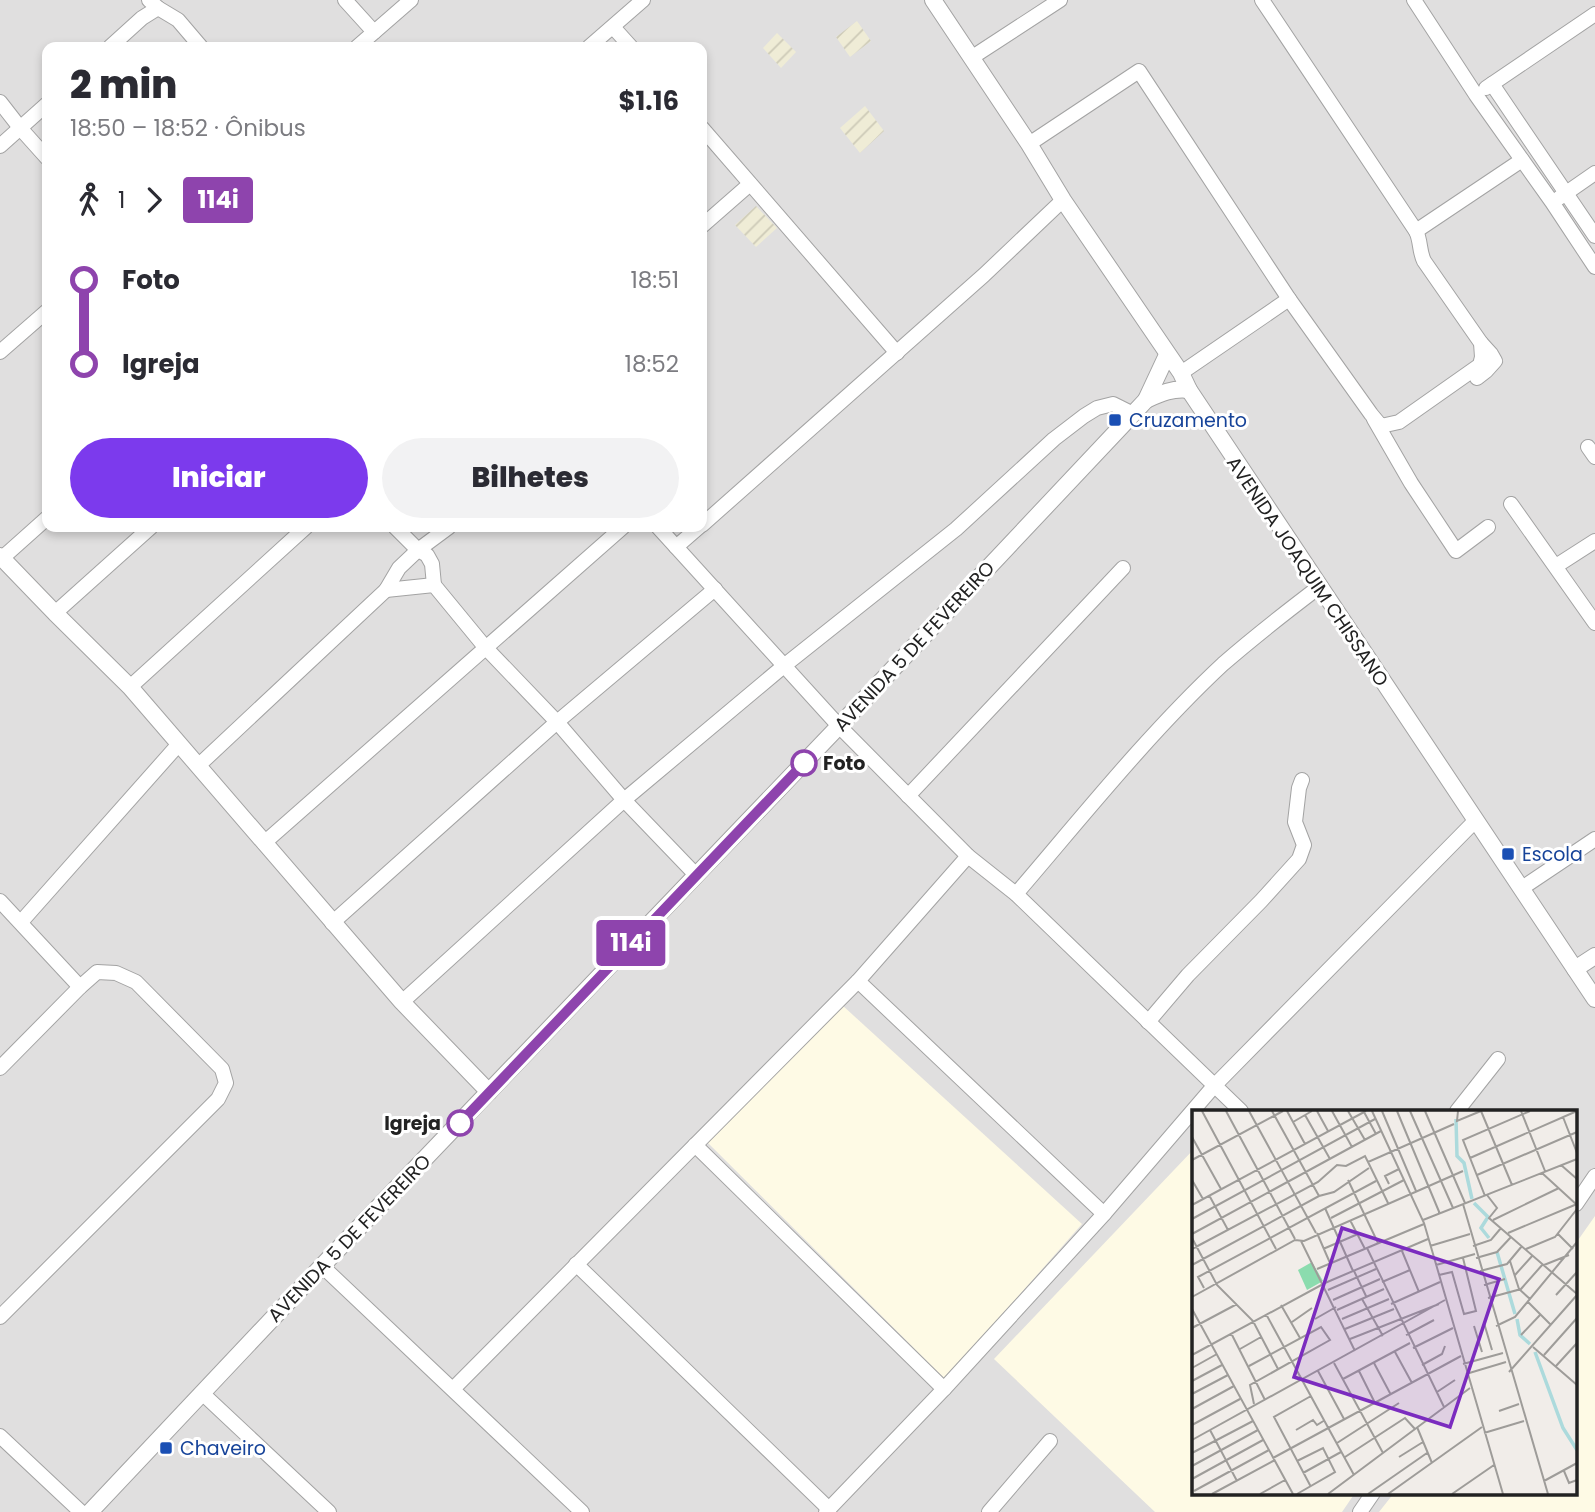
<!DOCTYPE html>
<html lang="pt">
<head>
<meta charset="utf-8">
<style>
	:root { --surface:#fff; --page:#f2f2f3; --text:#2b2b33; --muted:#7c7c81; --accent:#7c3aed }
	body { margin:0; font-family:Poppins,sans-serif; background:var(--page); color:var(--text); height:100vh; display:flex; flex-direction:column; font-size:26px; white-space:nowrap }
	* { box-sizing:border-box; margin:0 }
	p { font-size:23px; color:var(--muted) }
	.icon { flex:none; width:38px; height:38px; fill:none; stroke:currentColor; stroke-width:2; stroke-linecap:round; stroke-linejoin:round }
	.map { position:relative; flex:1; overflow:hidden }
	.drawer { position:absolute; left:42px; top:42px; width:665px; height:490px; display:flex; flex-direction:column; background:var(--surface); border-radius:14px; box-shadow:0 4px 10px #0003 }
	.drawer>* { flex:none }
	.badge { padding:0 14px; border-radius:5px; font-size:24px; line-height:46px }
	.map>.badge { position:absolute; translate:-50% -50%; box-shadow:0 0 0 4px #fff }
	.legs { display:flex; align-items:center; gap:10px; height:77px; padding:0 28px; font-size:23px }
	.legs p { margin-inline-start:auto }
	.summary { display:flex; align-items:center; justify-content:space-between; height:119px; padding:0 28px }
	h1 { font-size:38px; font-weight:800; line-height:52px }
	.action { display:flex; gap:14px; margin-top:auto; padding:14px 28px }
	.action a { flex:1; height:80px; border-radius:42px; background:var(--accent); color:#fff; font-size:28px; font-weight:800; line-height:80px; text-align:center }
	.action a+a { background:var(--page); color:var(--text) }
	ul { padding:0 28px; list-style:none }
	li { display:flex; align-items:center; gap:24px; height:84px; font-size:26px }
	li i { display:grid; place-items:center; width:10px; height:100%; margin:0 9px; background:currentColor }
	li i::after { content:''; width:18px; height:18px; margin:-9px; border:5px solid; border-radius:50%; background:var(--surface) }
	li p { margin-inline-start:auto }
	li:first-child i { background:linear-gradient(#0000 50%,currentColor 0) }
	li:last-child i { background:linear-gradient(currentColor 50%,#0000 0) }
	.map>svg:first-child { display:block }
	.residential { fill:#e0dfdf; fill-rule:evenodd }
	.education { fill:#fefae5 }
	.farmland { fill:url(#farmland-furrows) }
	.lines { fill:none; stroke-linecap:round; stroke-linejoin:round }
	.minor-casing { stroke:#a3a3a3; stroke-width:16 }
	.tertiary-casing { stroke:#a3a3a3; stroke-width:18 }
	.minor { stroke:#fff; stroke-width:14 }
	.tertiary { stroke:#fff; stroke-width:16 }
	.line-1-casing { stroke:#fff; stroke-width:16 }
	.line-1 { stroke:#8e44ad; stroke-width:10 }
	.transit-dot { fill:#1a4fb4; stroke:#fff; stroke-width:2.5 }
	.stop-1-dot { fill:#fff; stroke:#8e44ad; stroke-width:3.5 }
	.labels { text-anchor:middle; stroke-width:6; stroke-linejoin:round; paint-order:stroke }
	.transit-label { font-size:19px; fill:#164399; stroke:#fff; text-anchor:start }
	.street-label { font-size:19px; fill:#222; stroke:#fff }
	.stop-label { font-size:19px; font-weight:bold; fill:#222; stroke:#fff; text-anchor:start }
	.inset-river { fill:none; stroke:#acdadc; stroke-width:3.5 }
	.inset-road { fill:none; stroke:#9e9c99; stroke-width:2 }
	.view { fill:#7b2cbf; fill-opacity:0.15; stroke:#7b2cbf; stroke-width:3.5 }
	.inset-edge { fill:none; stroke:#222; stroke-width:3.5 }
</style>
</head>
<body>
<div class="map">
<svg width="1595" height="1512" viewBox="0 0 1595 1512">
	<defs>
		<pattern id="farmland-furrows" width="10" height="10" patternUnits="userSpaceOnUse" patternTransform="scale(1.75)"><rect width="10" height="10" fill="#efecd6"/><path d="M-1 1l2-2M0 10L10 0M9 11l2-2" fill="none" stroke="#cdcab7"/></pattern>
	</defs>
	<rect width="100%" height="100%" fill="#f1ede9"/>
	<path class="residential" d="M 0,0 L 1595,0 L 1595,1512 L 0,1512 ZM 47,47 L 702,47 L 702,527 L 47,527 ZM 1194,1111 L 1576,1111 L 1576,1493 L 1194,1493 Z"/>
	<g class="education">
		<polygon points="842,1005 1082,1224 945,1379 705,1140"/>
		<polygon points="1194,1149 1194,1493 1355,1493 1342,1512 1155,1512 994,1359"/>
		<polygon points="1595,1216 1595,1512 1379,1512 1394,1493 1576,1493 1576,1243"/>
	</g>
	<g class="farmland">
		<polygon points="857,21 871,41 850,57 836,37"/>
		<polygon points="777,33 796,52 781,68 763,48"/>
		<polygon points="865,106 884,131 860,153 840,128"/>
		<polygon points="756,206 777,228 756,247 735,225"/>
	</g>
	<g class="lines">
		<g class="minor-casing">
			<g id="minor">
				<polyline points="149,0 158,8 178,20 201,47"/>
				<polyline points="345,0 374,32"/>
				<polyline points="1414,0 1476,95 1552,202 1595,267"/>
				<polyline points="613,27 631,47"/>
				<polyline points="110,47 142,18 158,8"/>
				<polyline points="357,47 411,0"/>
				<polyline points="589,47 643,0"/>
				<polyline points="971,58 1060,0"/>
				<polyline points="1492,84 1595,236"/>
				<polyline points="1486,88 1595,14"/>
				<polyline points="0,102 21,129 47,158"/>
				<polyline points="702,128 897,353"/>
				<path d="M 1029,144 L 1139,71 L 1289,299 L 1371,414 L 1381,426 L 1399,422 L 1480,365 L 1482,357 L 1481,343 L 1424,261 C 1419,251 1421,241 1416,231 L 1262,0"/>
				<polyline points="0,146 47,104"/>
				<polyline points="1559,198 1595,173"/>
				<polyline points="702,226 750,184"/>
				<polyline points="1416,231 1522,160"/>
				<polyline points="0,352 47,311"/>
				<polyline points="1181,373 1289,299"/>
				<polyline points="1477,378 1486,371 1495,361 1491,354 1481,343"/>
				<polyline points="1374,419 1411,483 1456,551 1488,527"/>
				<polyline points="1588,447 1595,457"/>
				<polyline points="1511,504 1595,623"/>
				<polyline points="702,525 984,275 1063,200"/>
				<polyline points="395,527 418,550 427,555 432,564 434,585"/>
				<polyline points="658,527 839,726 968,856 1016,894 1241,1111"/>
				<polyline points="676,547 699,527"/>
				<polyline points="0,560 47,518"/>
				<polyline points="1556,566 1595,541"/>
				<polyline points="386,590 434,585 485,647 557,722 624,800 696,875"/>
				<polyline points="55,613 151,527"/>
				<polyline points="130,687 306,527"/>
				<polyline points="199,765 386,590 399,568 418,550 449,527"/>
				<polyline points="908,796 1123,568"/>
				<polyline points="264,843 623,527"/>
				<polyline points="1522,888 1595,839"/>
				<path d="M 1016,894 C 1082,817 1149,733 1223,664 C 1254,637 1286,612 1319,587"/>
				<polyline points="0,901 80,987"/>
				<polyline points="21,922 178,745"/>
				<polyline points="332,923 557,722 715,589"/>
				<polyline points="858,981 1104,1214"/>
				<polyline points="402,1002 624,800 785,665 956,529 1054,439 1084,416 1097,408 1113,404 1133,414"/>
				<polyline points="1148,1022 1188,975 1261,901 1299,859 1304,845 1295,822 1299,788 1302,780"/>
				<polyline points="0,1068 80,987 97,972 116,973 136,982 222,1069 226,1083 218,1099 0,1317"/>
				<polyline points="1457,1111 1498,1059"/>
				<polyline points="695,1145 944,1389"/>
				<polyline points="1576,1204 1595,1176"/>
				<polyline points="576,1264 829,1509"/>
				<polyline points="322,1266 582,1512"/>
				<polyline points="453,1389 858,981 968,856"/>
				<polyline points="202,1393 329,1512"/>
				<polyline points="0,1436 81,1512"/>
				<polyline points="826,1512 944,1389 1104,1214 1214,1086 1475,821"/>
				<polyline points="989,1512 1050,1441"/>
				<polyline points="1360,1512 1373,1493"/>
			</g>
		</g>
		<g class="tertiary-casing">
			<g id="tertiary">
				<polyline points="933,0 1029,144 1063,200 1181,373 1189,390 1595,999"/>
				<path d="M 1146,400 C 1161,393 1173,388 1189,390"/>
				<polyline points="0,556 55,613 130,687 402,1002 489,1092"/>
				<polyline points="1575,969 1595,956"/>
				<polyline points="90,1512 322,1266 839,726 1133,414 1146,400 1167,355"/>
			</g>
		</g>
		<use href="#minor" class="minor"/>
		<use href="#tertiary" class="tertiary"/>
	</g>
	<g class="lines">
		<g class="line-1-casing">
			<polyline id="line-1" points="460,1123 804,763"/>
		</g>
		<use href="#line-1" class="line-1"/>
	</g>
	<g class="transit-dot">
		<rect x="1108" y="413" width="14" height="14" rx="3.5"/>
		<rect x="1501" y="847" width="14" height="14" rx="3.5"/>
		<rect x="159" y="1441" width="14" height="14" rx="3.5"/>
	</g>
	<g class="stop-1-dot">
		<circle cx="804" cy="763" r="12"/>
		<circle cx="460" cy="1123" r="12"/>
	</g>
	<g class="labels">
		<g class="transit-label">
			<text x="1129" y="427">Cruzamento</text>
			<text x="1522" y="861">Escola</text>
			<text x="180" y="1455">Chaveiro</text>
		</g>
		<g class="street-label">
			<text transform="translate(1308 571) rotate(56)" y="7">AVENIDA JOAQUIM CHISSANO</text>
			<text transform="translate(914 646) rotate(-47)" y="7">AVENIDA 5 DE FEVEREIRO</text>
			<text transform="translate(349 1238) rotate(-46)" y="7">AVENIDA 5 DE FEVEREIRO</text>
		</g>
		<g class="stop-label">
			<text x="823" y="770">Foto</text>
			<text x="441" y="1130" text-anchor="end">Igreja</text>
		</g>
	</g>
	<g transform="translate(1192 1110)">
		<rect width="385" height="385" fill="#f1ede9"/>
		<path d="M 120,152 L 131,171 L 115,180 L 106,160 Z" fill="#8bdcae"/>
		<path class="inset-river" d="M 264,9 L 265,46 L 272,53 L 280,89M 282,93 L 296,107 L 289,118 L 297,128M 305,142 L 323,204M 325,209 L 328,225 L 338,234M 343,242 L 371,318 L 385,340"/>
		<path class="inset-road" d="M 10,1 L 84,139M 34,1 L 103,129M 57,1 L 124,123M 80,1 L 127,86M 95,1 L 113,34M 125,1 L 136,21M 140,1 L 160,37M 156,1 L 173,30M 180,1 L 232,113 L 311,384M 190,1 L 224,81M 205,1 L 248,104M 218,1 L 261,98M 233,1 L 273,93M 266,1 L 265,11 L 289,1M 289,1 L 320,75M 329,1 L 353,61M 172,2 L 184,24M 113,5 L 138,49M 371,7 L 385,43M 101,12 L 120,1M 0,27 L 29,79M 278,48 L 385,1M 0,50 L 91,1M 369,55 L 385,69M 350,63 L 385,95M 285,65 L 385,22M 0,70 L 11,89M 156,70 L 186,133M 197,74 L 193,66 L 207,59M 17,85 L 36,120M 295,85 L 305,98 L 297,108 L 385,184M 293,86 L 271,30 L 338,1M 196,93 L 176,52 L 262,14M 271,94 L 356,384M 0,95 L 174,1M 133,98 L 161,161M 139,108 L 212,70M 0,109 L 183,9M 158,110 L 173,139M 231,110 L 385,49M 301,110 L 367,78M 125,123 L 138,153M 316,123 L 385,94M 365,123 L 381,139M 0,124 L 189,21M 0,128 L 25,175 L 61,211 L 86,259M 109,131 L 163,241M 238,136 L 278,124M 281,136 L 299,130 L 309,118M 175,138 L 252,297M 0,139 L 126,72 L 145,55 L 154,56 L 173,46 L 176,52M 131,139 L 166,124M 334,139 L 363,127 L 385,99M 210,141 L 227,182M 284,148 L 305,142 L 319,127M 318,151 L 327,179 L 338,189M 0,155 L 127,86 L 142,82 L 177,58M 244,155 L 283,144M 352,155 L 377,145M 125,159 L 232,114M 162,161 L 174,186M 288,161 L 315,154 L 330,136M 247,165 L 260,162 L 272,204 L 284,201 L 271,148M 323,165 L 341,145M 190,172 L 218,160M 292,175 L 313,169M 12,178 L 6,167 L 184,71M 136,180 L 184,159M 364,185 L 385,162M 0,187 L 103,130 L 112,131 L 271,61M 296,188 L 329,179 L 351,154M 170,189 L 191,226M 141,190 L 188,169M 336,192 L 359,215M 199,194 L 248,172M 89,195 L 108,228M 0,199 L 101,384M 145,200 L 192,179M 74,204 L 162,365M 123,209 L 144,197M 150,209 L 197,189M 100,212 L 120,198M 292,213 L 300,240M 282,216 L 290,242M 304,216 L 323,207 L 385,132M 0,218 L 45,194M 153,219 L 202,199M 39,223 L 73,290M 214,225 L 242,210M 329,225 L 348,205M 158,229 L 247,194M 341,237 L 385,275M 221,238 L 261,218M 48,239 L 69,227M 203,242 L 220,273M 0,245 L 133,173 L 236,129M 352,245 L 385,208M 142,253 L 191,343M 182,253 L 199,285M 271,254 L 311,243M 230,255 L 250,244 L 253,236M 57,256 L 129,217 L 138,230 L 58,275 L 62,294M 364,256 L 385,233M 0,258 L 25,244M 126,261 L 152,309M 167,261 L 183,293M 317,262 L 385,185M 274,264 L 314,252M 151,269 L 218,233M 0,271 L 30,255M 245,282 L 263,270M 0,284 L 36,265M 0,299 L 42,276M 307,301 L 327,294M 0,315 L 48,289M 225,317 L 240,353M 18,320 L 45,371M 104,320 L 121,310 L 125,315 L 133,310M 292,323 L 332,311M 0,330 L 253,190M 145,333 L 207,293M 0,343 L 61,311M 153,347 L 213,308 L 223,319M 207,347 L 231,332M 81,348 L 269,246M 105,351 L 131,338 L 143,362 L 105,384M 0,356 L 66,320M 372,361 L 377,373 L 385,370M 111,363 L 149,342M 0,369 L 71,330M 352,371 L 385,353M 119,377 L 82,307 L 119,286M 2,381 L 77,340M 20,384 L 83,350M 68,384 L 93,370M 136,384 L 278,278M 176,384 L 235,343M 196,384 L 290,317M 260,384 L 302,355"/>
		<path class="view" d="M 150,118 L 307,169 L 258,317 L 102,267 Z"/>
		<rect width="385" height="385" class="inset-edge"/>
	</g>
</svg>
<b class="badge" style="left:631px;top:943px;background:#8e44ad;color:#fff">114i</b>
<section class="drawer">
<div class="summary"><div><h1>2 min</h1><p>18:50 – 18:52 · Ônibus</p></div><b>$1.16</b></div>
<div class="legs"><svg class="icon" aria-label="walk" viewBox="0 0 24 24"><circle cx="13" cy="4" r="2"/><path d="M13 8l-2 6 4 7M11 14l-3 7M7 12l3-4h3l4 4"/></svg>1<svg class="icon" aria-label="forward" viewBox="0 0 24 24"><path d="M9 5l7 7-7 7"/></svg><b class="badge" style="background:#8e44ad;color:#fff">114i</b></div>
<ul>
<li><i style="color:#8e44ad"></i><b>Foto</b><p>18:51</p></li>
<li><i style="color:#8e44ad"></i><b>Igreja</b><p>18:52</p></li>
</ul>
<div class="action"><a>Iniciar</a><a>Bilhetes</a></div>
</section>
</div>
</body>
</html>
